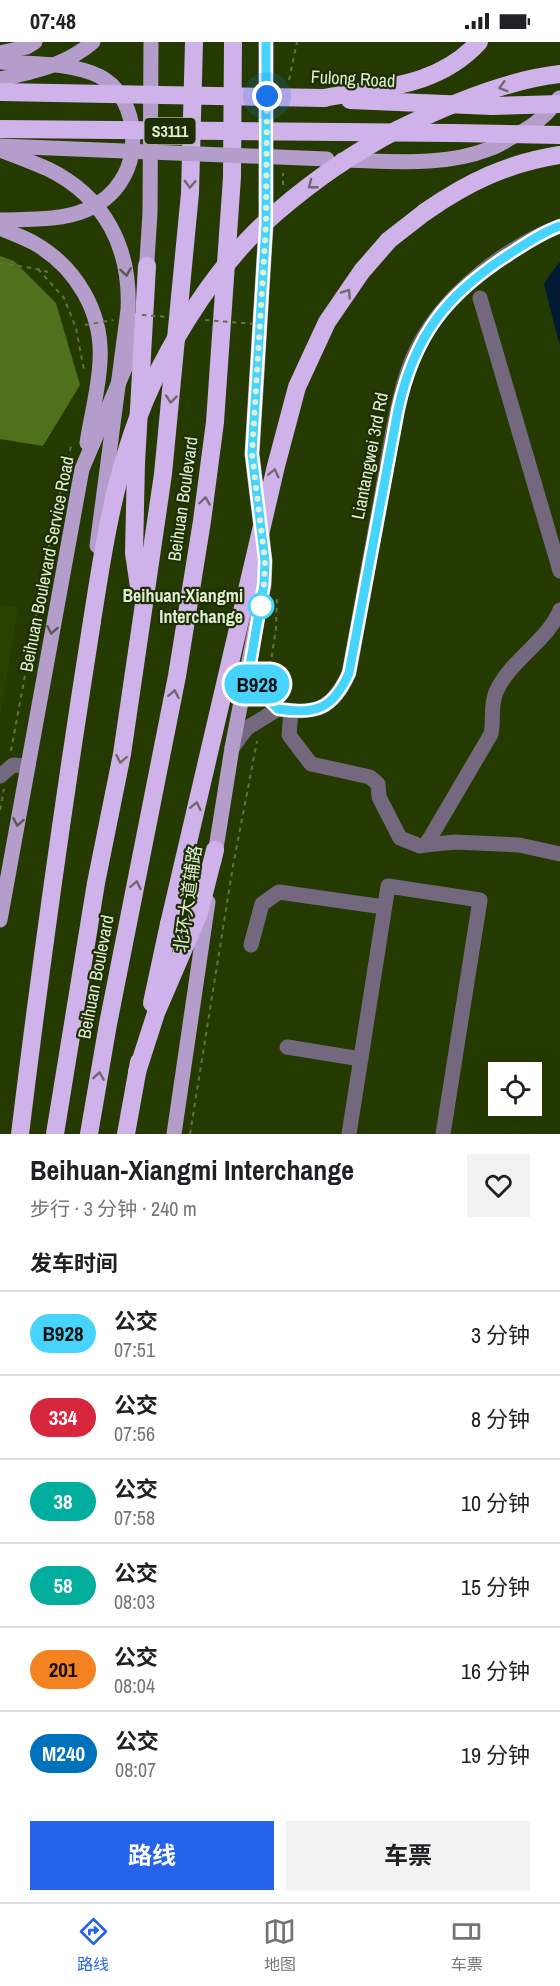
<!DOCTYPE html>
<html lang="zh">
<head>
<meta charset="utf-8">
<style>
	:root { --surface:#fff; --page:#f2f2f2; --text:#202124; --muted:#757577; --line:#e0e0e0; --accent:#2563eb }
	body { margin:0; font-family:"Archivo Narrow","Noto Sans SC",sans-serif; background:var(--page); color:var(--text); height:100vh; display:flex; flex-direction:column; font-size:22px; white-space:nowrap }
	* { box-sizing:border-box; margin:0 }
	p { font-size:20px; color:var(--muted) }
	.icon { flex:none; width:33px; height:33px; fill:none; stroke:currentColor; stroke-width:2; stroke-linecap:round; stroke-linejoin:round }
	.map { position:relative; height:1092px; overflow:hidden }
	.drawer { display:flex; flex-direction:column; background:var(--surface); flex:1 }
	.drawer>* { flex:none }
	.badge { padding:0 12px; border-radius:20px; font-size:21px; line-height:39px }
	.controls { position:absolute; left:488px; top:1020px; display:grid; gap:12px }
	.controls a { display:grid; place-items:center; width:54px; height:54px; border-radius:0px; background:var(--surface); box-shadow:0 6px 24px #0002; font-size:30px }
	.you { position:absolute; width:30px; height:30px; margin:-15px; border:4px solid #fff; border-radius:50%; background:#1a73e8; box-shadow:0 0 0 9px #1a73e833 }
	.map>.badge { position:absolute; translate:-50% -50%; box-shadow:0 0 0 3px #fff }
	h2 { padding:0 30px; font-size:22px; line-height:54px }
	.round { display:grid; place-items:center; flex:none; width:63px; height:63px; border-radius:0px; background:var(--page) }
	.head { display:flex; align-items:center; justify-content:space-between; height:102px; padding:0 30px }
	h1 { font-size:28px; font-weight:700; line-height:45px }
	.button { display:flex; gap:12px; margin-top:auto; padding:12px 30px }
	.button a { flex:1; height:69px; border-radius:0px; background:var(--accent); color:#fff; font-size:24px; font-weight:700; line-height:69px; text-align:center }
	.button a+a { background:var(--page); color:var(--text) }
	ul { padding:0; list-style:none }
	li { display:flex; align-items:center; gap:18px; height:84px; padding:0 30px; border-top:2px solid var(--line) }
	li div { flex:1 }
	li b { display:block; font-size:22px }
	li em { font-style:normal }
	li .badge { min-width:66px; font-weight:700; text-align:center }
	.status { display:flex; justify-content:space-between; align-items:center; height:42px; padding:0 30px; background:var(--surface); direction:ltr }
	.status svg { height:16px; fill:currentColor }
	.tab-bar { display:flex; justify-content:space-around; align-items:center; height:84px; border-top:2px solid var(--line); background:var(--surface); font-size:16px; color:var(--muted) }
	.tab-bar a { display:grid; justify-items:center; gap:3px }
	.tab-bar .on { color:var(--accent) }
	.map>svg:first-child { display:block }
	.built { fill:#2a4200 }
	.forest { fill:#50711b }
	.water { fill:#001a33 }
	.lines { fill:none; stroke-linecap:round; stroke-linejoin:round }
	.path { stroke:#617343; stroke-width:2; stroke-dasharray:4.5 4.5; stroke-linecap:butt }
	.minor { stroke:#74687f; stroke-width:15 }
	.major { stroke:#b59dcb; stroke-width:15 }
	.highway { stroke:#cfb2e9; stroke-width:18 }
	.path-bridge { stroke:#617343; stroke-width:2; stroke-dasharray:4.5 4.5; stroke-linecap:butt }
	.major-bridge { stroke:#b59dcb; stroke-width:15 }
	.highway-bridge { stroke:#cfb2e9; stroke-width:18 }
	.oneway { stroke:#6e696c }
	.oneway2 { stroke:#5a5a54 }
	.line-casing { stroke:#fff; stroke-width:14 }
	.line { stroke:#46d4ff; stroke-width:9 }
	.walk { stroke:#e0eed1; stroke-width:6; stroke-dasharray:0 10.8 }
	.stop-dot { fill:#fff; stroke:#46d4ff; stroke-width:3 }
	.labels { text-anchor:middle; stroke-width:4.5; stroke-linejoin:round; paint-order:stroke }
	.shield { fill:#1e2e05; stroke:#a6b494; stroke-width:1.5 }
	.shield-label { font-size:16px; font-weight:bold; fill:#e0eed1 }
	.street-label { font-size:18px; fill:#e0eed1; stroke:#1e2e05 }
	.stop-label { font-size:18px; font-weight:bold; fill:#e0eed1; stroke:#1e2e05; text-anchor:end }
</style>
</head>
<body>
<div class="status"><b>07:48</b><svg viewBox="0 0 49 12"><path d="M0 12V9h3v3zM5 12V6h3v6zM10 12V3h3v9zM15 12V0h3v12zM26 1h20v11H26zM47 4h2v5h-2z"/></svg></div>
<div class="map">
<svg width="560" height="1092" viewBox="0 0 560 1092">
	<rect width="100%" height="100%" fill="#253a01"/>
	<polygon class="built" points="0,563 18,565 0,675"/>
	<polygon class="forest" points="0,214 14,219 56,261 80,343 43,404 0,397"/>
	<polygon class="water" points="560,220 560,304 544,242 551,231"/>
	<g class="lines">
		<g class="path">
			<polyline points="289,38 297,0"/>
			<polyline points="283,143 283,131"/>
			<polyline points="0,221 37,227 48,230"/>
			<polyline points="38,227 64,256 76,286 84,328"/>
			<polyline points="269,633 276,586 277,555"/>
			<polyline points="11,709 52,487 72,400"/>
			<polyline points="0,768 4,747"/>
			<polyline points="190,1092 233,824 257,699"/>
		</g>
		<g class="minor">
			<polyline points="480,256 560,529"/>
			<polyline points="249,629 262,651 278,667"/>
			<path d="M 278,667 C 316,673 333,667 349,631 C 360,571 371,511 382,451 C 389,411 395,370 407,331 C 429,263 496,210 560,184"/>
			<path d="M 291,669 L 289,693 L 311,722 L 370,735 L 378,742 L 379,755 L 400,796 L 420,804 L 425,803 L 430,796 L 491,692 C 494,678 490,664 496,650 C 510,618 547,600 560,568"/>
			<polyline points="232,706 247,686 278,667"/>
			<polyline points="0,734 13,723 28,724"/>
			<polyline points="425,803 455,800 519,803 560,812"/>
			<polyline points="251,903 262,862 279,850 384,865"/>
			<polyline points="287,1005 361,1017"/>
			<polyline points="349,1092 388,844 480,858 443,1092"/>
		</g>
		<g class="major">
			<polyline points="0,11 27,5 35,0"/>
			<path d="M 0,20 C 33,22 69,20 99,34 C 135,52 142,108 121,139 C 113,152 100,162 86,168 C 60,179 28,177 0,178"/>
			<path d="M 342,118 C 390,119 443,125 489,107 C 498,104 506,99 514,94 C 532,85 548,73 559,56"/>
			<path d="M 0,186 C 11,191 23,195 34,201 C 76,225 103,270 100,319 C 99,346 91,374 87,401"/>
			<polyline points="146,234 150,171 151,0"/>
			<polyline points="214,819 232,706 264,542 265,519 252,412 266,183 266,0"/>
			<polyline points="0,878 82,427 128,319 138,278"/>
			<polyline points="174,1092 208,860"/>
		</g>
		<g class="highway">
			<path d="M 324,56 C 380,45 437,46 479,0"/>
			<polyline points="350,58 492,64"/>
			<polyline points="339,90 453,91"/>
			<path d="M 425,170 C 468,140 508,121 560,113"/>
			<polyline points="140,552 134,511 136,421 147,224"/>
			<polyline points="152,961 169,882"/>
			<polyline points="137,1030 156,971 199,871 215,808"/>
			<path d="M 20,1092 C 41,920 65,750 92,579"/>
			<polyline points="55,1092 96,841 122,712 163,432 190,151 194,0"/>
			<polyline points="89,1092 108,982 177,634 202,479 215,380 232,135 233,0"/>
			<polyline points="126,1092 139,1020"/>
		</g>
		<g class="path-bridge">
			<polyline points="142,273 169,275"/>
			<polyline points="205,278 268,283"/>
			<polyline points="85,283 113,278"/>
		</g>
		<g class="major-bridge">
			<path d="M 0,37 C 34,30 66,23 93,0"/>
			<polyline points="0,104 327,117"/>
			<path d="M 0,108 C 16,114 32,120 48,127 C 105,155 131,206 128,268 L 97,504"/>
		</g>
		<g class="highway-bridge">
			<polyline points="0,50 324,56"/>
			<polyline points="492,64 560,62"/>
			<polyline points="0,87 339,90"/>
			<polyline points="453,91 560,93"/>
			<path d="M 92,579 C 101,521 110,462 128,405 C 153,323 211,226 277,170 C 314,138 355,110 397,88 C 445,64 506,38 560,32"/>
			<polyline points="169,882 276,424 297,345 327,280 362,229 389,198 425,170"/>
		</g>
	</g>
	<defs><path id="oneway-chevron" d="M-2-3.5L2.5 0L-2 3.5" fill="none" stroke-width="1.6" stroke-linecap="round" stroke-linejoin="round" transform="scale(1.5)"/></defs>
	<g class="oneway">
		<use href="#oneway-chevron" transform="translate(503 45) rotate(164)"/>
		<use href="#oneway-chevron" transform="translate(190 142) rotate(92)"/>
		<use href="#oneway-chevron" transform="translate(312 143) rotate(142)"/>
		<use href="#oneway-chevron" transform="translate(347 251) rotate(-56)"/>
		<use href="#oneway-chevron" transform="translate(171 357) rotate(96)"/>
		<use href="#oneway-chevron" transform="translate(274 431) rotate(-76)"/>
		<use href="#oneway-chevron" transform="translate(205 459) rotate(-82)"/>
		<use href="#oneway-chevron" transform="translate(174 652) rotate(-79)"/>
		<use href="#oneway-chevron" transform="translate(121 717) rotate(101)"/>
		<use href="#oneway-chevron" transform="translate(196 764) rotate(-77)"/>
		<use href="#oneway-chevron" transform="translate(136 843) rotate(-79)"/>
		<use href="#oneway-chevron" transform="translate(99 1034) rotate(-81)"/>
	</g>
	<g class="oneway2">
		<use href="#oneway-chevron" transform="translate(126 230) rotate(81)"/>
		<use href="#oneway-chevron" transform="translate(52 588) rotate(100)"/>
		<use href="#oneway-chevron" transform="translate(18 780) rotate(100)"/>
	</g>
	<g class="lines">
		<g class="line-casing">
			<path id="line" d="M 266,0 L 266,183 L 252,412 L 265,519 L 264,542 L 249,629 L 262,651 L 278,667 C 316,673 333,667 349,631 L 398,368 C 414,294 446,253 508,213 C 525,202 541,191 560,184"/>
		</g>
		<use href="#line" class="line"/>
		<polyline class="walk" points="261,564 264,542 265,519 252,412 266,183 267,54"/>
	</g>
	<circle class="stop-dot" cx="261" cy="564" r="12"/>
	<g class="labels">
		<rect class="shield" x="144.5" y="76" width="51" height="26" rx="4.5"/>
		<g class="shield-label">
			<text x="170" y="95">S3111</text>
		</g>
		<g class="street-label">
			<text transform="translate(353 37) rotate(3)" y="6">Fulong Road</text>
			<text transform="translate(370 414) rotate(-79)" y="6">Liantangwei 3rd Rd</text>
			<text transform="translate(183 457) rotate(-82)" y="6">Beihuan Boulevard</text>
			<text transform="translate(47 522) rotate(-79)" y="6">Beihuan Boulevard Service Road</text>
			<text transform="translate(188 857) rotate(-82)" y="6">北环大道辅路</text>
			<text transform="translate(96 935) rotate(-79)" y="6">Beihuan Boulevard</text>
		</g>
		<g class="stop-label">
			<text x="243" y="560">Beihuan-Xiangmi<tspan x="243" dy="21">Interchange</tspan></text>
		</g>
	</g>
</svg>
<div class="controls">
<a><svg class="icon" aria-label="locate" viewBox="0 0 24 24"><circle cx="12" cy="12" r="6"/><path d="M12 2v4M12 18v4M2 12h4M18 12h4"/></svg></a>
</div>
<div class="you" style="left:267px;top:54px"></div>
<b class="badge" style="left:257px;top:642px;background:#46d4ff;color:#111">B928</b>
</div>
<section class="drawer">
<div class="head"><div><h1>Beihuan-Xiangmi Interchange</h1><p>步行 · 3 分钟 · 240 m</p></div><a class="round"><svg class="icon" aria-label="heart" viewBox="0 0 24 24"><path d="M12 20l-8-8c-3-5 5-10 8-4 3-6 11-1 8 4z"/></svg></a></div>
<h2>发车时间</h2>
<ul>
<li><span class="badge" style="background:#46d4ff;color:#111">B928</span><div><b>公交</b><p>07:51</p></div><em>3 分钟</em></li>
<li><span class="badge" style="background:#d7263d;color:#fff">334</span><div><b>公交</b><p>07:56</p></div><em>8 分钟</em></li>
<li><span class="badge" style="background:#01ad9c;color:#fff">38</span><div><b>公交</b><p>07:58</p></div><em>10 分钟</em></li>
<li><span class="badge" style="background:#01ad9c;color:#fff">58</span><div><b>公交</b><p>08:03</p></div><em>15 分钟</em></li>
<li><span class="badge" style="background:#f58220;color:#111">201</span><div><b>公交</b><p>08:04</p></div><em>16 分钟</em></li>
<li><span class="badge" style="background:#0072bc;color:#fff">M240</span><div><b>公交</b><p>08:07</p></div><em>19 分钟</em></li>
</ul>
<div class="button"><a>路线</a><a>车票</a></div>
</section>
<nav class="tab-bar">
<a class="on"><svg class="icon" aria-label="directions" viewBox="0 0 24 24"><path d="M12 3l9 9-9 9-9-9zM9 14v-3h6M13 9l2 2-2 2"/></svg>路线</a>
<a><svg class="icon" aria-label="map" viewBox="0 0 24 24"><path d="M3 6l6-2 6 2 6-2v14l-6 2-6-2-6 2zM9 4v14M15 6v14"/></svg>地图</a>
<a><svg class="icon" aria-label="tickets" viewBox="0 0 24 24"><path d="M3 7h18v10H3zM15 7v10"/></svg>车票</a>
</nav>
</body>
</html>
